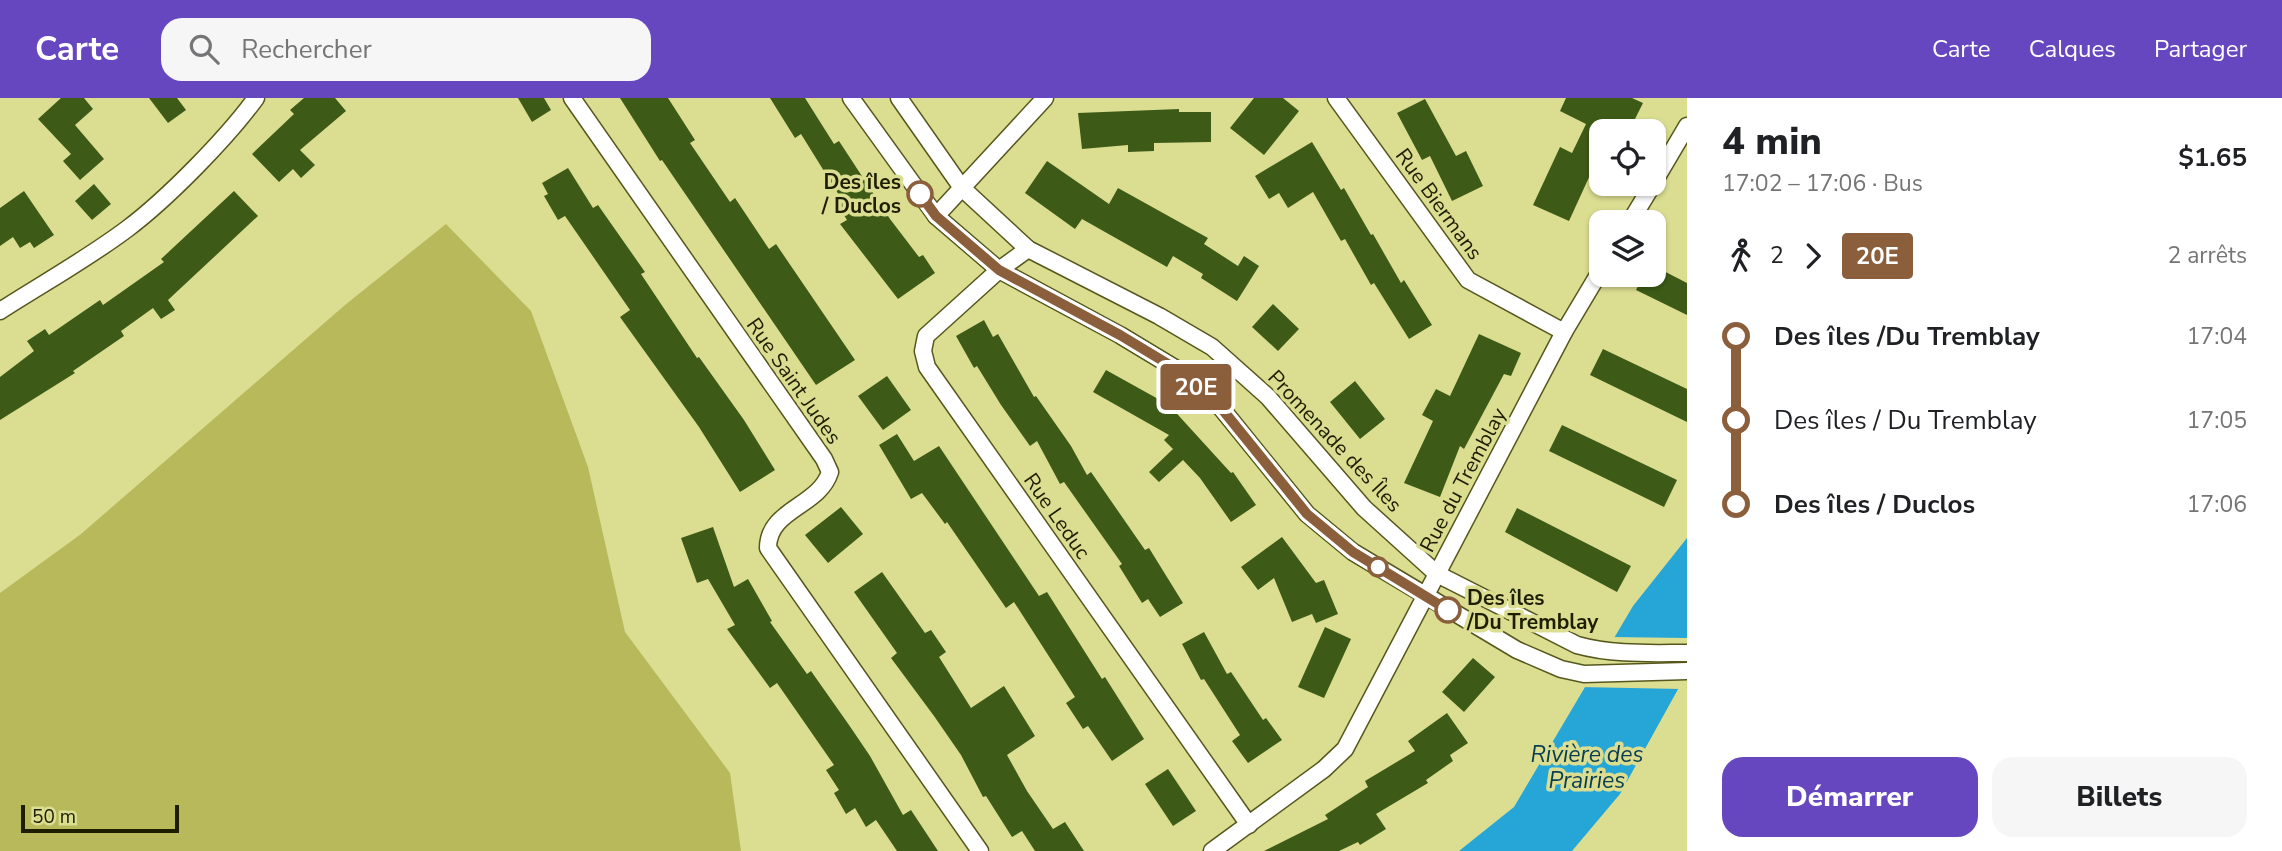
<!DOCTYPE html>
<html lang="fr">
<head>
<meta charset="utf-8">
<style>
	:root { --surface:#fff; --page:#f6f6f6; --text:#202124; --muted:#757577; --accent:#6747c0 }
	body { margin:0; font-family:"Nunito Sans",sans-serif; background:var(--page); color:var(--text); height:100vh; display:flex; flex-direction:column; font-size:26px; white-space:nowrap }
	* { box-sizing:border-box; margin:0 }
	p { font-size:23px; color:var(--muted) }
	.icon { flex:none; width:38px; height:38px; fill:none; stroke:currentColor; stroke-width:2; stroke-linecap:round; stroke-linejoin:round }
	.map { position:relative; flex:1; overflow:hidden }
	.details { display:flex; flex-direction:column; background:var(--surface); width:595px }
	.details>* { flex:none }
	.badge { padding:0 14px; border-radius:5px; font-size:24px; line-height:46px }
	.fabs { position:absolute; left:1589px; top:21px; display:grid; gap:14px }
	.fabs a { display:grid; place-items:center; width:77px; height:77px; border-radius:14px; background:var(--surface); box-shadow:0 2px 5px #0004; font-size:35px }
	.scale { position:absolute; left:21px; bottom:18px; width:158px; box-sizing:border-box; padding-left:7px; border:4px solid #1d1d00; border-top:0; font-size:19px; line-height:24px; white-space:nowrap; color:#1d1d00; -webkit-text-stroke:5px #dbde91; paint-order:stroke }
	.map>.badge { position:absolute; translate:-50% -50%; box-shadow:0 0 0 4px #fff }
	.legs { display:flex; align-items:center; gap:10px; height:77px; padding:0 35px; font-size:23px }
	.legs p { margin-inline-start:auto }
	.headline { display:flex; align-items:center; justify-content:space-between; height:119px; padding:0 35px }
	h1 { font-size:38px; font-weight:800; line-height:52px }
	.action { display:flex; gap:14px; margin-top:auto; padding:14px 35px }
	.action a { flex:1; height:80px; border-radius:21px; background:var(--accent); color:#fff; font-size:28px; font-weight:800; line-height:80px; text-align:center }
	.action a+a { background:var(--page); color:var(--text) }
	ul { padding:0 35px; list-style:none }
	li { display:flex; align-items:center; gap:24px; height:84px; font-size:26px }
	li i { display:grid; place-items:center; width:10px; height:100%; margin:0 9px; background:currentColor }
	li i::after { content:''; width:18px; height:18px; margin:-9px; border:5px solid; border-radius:50%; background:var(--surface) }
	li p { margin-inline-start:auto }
	li:first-child i { background:linear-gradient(#0000 50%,currentColor 0) }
	li:last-child i { background:linear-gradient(currentColor 50%,#0000 0) }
	header { display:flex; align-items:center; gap:42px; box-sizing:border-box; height:98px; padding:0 35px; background:var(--accent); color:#fff }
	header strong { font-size:33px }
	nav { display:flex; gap:38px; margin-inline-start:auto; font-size:24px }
	.search { width:490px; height:63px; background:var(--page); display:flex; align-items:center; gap:18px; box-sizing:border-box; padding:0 24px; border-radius:21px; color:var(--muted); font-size:26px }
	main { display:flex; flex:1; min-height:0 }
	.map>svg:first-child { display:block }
	.green { fill:#b7b95b }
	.water { fill:#26a6d7 }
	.pier { fill:#dbde91 }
	.building { fill:#3d5b16 }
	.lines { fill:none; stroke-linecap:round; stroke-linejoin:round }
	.minor-casing { stroke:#56571d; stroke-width:19 }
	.minor { stroke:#fff; stroke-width:16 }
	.line-1-casing { stroke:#fff; stroke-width:16 }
	.line-1 { stroke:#8b5e3c; stroke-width:10 }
	.stop-1-dot { fill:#fff; stroke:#8b5e3c; stroke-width:3.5 }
	.labels { text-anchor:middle; stroke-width:7; stroke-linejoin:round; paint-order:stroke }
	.stop-label { font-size:21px; font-weight:bold; fill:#1d1d00; stroke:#dbde91; text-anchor:end }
	.street-label { font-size:21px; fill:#1d1d00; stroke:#dbde91 }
	.water-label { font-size:23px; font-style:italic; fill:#093d52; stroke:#dbde91 }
</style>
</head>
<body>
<header>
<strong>Carte</strong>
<div class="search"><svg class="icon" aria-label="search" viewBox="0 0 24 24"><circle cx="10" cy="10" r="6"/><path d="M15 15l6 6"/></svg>Rechercher</div>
<nav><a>Carte</a><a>Calques</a><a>Partager</a></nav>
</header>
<main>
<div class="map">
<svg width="1687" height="753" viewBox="0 0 1687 753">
	<rect width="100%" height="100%" fill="#dbde91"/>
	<polygon class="green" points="446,126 531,213 588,369 625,534 730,675 741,753 0,753 0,495 81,436 345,207"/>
	<polygon class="water" points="1687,440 1687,575 1620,696 1572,753 1459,753 1514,709 1633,508"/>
	<polygon class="pier" points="1610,539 1687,540 1687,581 1681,591 1580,589"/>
	<g class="building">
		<polygon points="61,0 84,0 93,11 75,27 104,61 80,82 63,63 71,56 38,21"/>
		<polygon points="149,0 177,0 186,12 168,25"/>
		<polygon points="304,0 335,0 346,13 300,52 315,67 301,80 293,71 279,84 252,56 294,16 290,12"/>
		<polygon points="518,0 544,0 551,12 532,24"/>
		<polygon points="620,0 668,0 695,42 690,45 730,104 735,100 769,151 776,146 855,262 816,287 662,62 660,63"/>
		<polygon points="770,0 805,0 834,46 839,43 890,121 919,159 923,157 935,175 898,201 840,126 847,122 837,106 842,102 801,36 795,40"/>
		<polygon points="1254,0 1283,0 1299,13 1264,57 1230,30"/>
		<polygon points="1566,0 1632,0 1643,5 1629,33 1601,33 1601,53 1569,123 1533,107 1560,49 1572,55 1586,26 1560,13"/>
		<polygon points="1425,1 1456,58 1466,53 1483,88 1452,103 1430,58 1422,62 1397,15"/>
		<polygon points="1179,11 1179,14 1211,14 1211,44 1154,45 1154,53 1128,54 1128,47 1082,51 1078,15"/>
		<polygon points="1312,44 1341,92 1344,90 1371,137 1373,136 1401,185 1404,182 1432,227 1409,241 1374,185 1371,187 1345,141 1341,143 1313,94 1288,110 1279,95 1269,101 1255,78"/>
		<polygon points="1047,63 1109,106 1118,90 1208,140 1204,146 1238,168 1244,158 1259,168 1237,203 1201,180 1203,176 1173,158 1167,169 1082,121 1075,131 1025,95"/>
		<polygon points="568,70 593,110 598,107 645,174 641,176 697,260 699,259 744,322 775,372 740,394 699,329 620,219 630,212 565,118 558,122 544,98 548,96 542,85"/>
		<polygon points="94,86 111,106 92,122 75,103"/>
		<polygon points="24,93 54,137 34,150 30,144 20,150 13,139 0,148 0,110"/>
		<polygon points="234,93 258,118 168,202 175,212 161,221 153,210 121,233 124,238 73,273 75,275 0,322 0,279 34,253 27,243 45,231 49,237 100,202 103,207 164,164 161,161"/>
		<polygon points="1654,168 1687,185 1687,217 1636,192 1644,177 1654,177"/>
		<polygon points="1273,206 1299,231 1278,253 1252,229"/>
		<polygon points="984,222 993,239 998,236 1034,299 1036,298 1071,348 1087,377 1091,374 1145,452 1149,450 1183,505 1160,519 1148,501 1142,505 1119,468 1122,466 1064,384 1060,386 1037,343 1030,348 1001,307 977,268 974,270 956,238"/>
		<polygon points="1479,236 1521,255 1511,278 1504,276 1464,351 1460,348 1440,399 1404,385 1433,323 1422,317 1436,291 1450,298"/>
		<polygon points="1603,251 1687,291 1687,324 1590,277"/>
		<polygon points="1106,272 1169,307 1231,375 1233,374 1256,407 1231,424 1200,380 1183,362 1159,384 1149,374 1173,351 1164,342 1169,337 1093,294"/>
		<polygon points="887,278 911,312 883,332 858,298"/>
		<polygon points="1355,283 1385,321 1360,341 1330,304"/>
		<polygon points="1562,327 1677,382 1664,409 1549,353"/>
		<polygon points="897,336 914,363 939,348 1039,498 1047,494 1102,581 1105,579 1144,641 1112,663 1088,628 1083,631 1066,605 1075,599 1014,504 1006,510 947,424 945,426 922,395 911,401 879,347"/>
		<polygon points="841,409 863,436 828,465 805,437"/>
		<polygon points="1517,410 1631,468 1617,494 1505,434"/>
		<polygon points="713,429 734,489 748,481 772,523 770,524 807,576 811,573 849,627 870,658 903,717 911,712 938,753 897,753 876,722 866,729 855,710 846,716 834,695 839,692 826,672 834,667 777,585 770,590 727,531 735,527 708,481 697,485 681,440"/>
		<polygon points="1282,439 1316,485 1324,482 1338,516 1316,525 1312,516 1292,524 1274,480 1258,492 1241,469"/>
		<polygon points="882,474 925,535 931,532 946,554 939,559 971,610 1004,588 1035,638 1007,657 1027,693 1053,731 1065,724 1084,753 1035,753 1022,733 1012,739 986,698 983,699 961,657 934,618 891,560 897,555 854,494"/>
		<polygon points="1325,529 1351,541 1324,600 1298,589"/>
		<polygon points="1204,534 1227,576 1231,574 1263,622 1266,620 1282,642 1248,665 1232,643 1240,637 1204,581 1201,582 1182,546"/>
		<polygon points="1473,560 1495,579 1464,614 1442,594"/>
		<polygon points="1447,615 1468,645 1450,657 1453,663 1426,682 1428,685 1376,716 1386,731 1360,747 1358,744 1339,753 1264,753 1328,721 1325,717 1368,689 1365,683 1415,653 1408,643"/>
		<polygon points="1168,671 1196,713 1173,728 1145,686"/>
	</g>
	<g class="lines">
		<g class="minor-casing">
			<g id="minor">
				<path d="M 572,0 L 824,361 L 830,374 C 819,409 768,411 768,450 L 980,753"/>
				<polyline points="851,0 936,118 999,172 1120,237 1178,272 1222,311 1307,416 1353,454 1517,552 1561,571 1584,576 1687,573"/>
				<path d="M 899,0 L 962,90 L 1028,151 L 1159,218 L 1212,249 L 1268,299 L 1364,410 L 1437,476 L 1577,547 C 1613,557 1650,555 1687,555"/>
				<polyline points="1336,0 1468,182 1564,234"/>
				<polyline points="1654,84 1687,28"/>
				<polyline points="936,118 1045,0"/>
				<polyline points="1630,124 1653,86"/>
				<polyline points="1028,151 999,172 926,238 923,253 927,269 1249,727"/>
				<path d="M 0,213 C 42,186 87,161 127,131 C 167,101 227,40 256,0"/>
				<polyline points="1212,753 1324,671 1345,651 1564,234 1601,172"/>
			</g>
		</g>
		<use href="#minor" class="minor"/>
	</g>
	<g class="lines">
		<g class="line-1-casing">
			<polyline id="line-1" points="920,96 936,118 999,172 1120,237 1178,272 1222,311 1307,416 1353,454 1448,512"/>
		</g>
		<use href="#line-1" class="line-1"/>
	</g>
	<g class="stop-1-dot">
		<circle cx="920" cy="96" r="12"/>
		<circle cx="1378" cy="469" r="9"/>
		<circle cx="1448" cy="512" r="12"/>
	</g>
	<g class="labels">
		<g class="stop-label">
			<text x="901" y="91">Des îles<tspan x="901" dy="24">/ Duclos</tspan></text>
			<text x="1467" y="507" text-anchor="start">Des îles<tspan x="1467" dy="24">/Du Tremblay</tspan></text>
		</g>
		<g class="street-label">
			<text transform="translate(1439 106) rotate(54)" y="7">Rue Biermans</text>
			<text transform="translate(794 283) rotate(55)" y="7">Rue Saint Judes</text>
			<text transform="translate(1335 343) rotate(47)" y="7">Promenade des Îles</text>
			<text transform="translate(1463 382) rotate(-62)" y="7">Rue du Tremblay</text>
			<text transform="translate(1057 418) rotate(55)" y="7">Rue Leduc</text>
		</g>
		<g class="water-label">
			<text x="1587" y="664">Rivière des<tspan x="1587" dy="26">Prairies</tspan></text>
		</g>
	</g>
</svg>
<div class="fabs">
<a><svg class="icon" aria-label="locate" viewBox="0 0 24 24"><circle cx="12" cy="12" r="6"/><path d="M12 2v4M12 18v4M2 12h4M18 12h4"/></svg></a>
<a><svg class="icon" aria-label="layers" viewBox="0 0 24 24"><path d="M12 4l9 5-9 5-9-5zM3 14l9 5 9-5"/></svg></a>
</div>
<div class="scale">50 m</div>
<b class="badge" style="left:1196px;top:289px;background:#8b5e3c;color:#fff">20E</b>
</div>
<section class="details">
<div class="headline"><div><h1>4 min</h1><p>17:02 – 17:06 · Bus</p></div><b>$1.65</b></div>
<div class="legs"><svg class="icon" aria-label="walk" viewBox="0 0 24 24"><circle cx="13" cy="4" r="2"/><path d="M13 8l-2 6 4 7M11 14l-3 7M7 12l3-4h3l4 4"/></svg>2<svg class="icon" aria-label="forward" viewBox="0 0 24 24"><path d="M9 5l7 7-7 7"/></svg><b class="badge" style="background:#8b5e3c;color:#fff">20E</b><p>2 arrêts</p></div>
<ul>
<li><i style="color:#8b5e3c"></i><b>Des îles /Du Tremblay</b><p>17:04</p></li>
<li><i style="color:#8b5e3c"></i><span>Des îles / Du Tremblay</span><p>17:05</p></li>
<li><i style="color:#8b5e3c"></i><b>Des îles / Duclos</b><p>17:06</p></li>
</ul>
<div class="action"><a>Démarrer</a><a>Billets</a></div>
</section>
</main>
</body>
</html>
